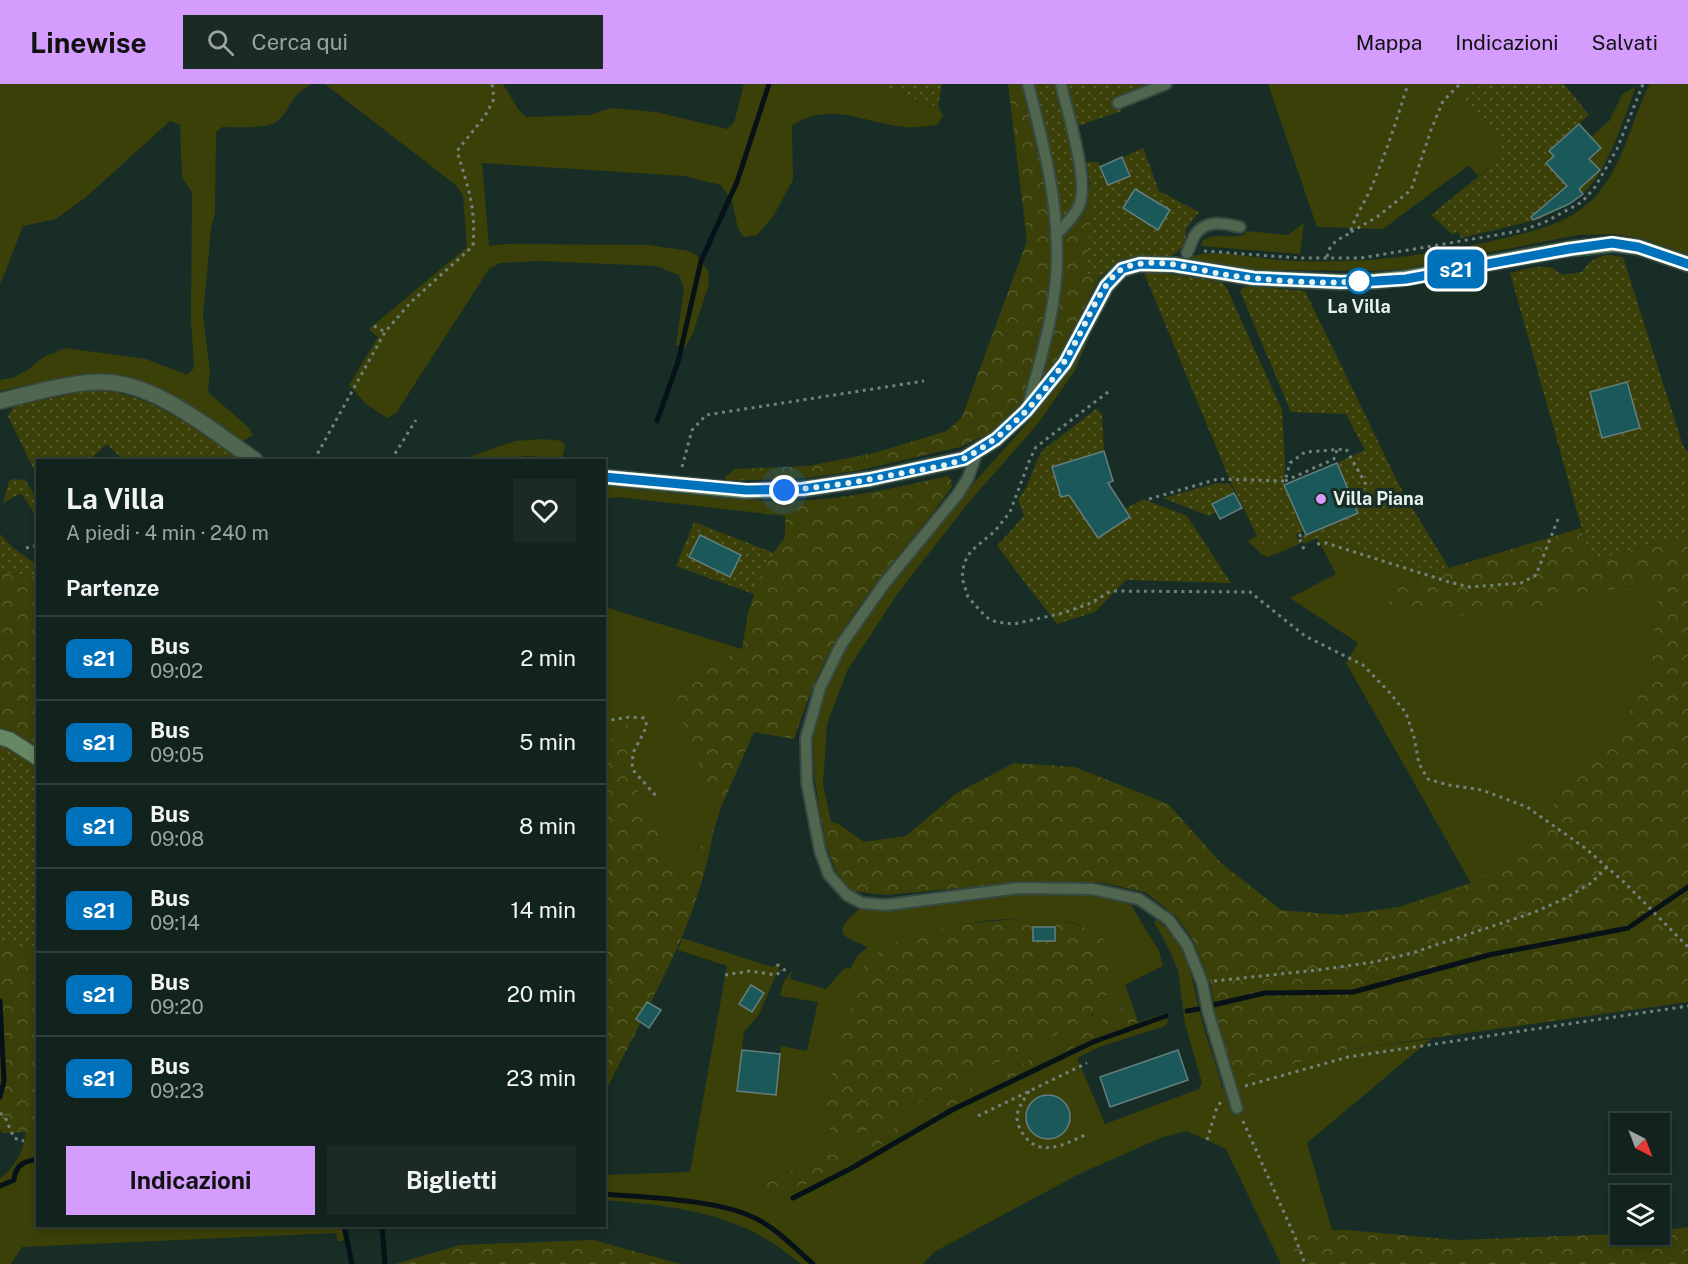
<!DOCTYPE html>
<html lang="it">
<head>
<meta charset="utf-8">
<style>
	:root { --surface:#12221c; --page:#1b2a25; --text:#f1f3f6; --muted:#9ca4a3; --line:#313f3b; --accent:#d39cfd }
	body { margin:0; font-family:"Public Sans",sans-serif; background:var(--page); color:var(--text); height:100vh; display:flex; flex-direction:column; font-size:22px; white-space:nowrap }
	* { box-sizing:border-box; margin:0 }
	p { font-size:20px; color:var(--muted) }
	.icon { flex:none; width:33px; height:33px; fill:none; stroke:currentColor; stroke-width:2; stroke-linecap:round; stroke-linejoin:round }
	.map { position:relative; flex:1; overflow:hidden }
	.panel { position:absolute; left:36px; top:375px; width:570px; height:768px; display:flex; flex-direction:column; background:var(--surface); border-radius:0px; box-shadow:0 3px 9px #0003,0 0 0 2px var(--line) }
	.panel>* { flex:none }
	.badge { padding:0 12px; border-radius:9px; font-size:21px; line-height:39px }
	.needle { width:39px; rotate:138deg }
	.controls { position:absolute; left:1610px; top:1029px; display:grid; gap:12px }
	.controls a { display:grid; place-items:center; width:60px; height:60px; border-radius:0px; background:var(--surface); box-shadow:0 3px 9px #0003,0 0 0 2px var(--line); font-size:30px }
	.you { position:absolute; width:30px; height:30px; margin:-15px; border:4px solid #fff; border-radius:50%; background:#1a73e8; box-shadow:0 0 0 9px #1a73e833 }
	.map>.badge { position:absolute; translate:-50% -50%; box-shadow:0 0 0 3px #fff }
	h2 { padding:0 30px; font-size:22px; line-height:54px }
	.round { display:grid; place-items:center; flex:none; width:63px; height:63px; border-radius:0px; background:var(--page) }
	.headline { display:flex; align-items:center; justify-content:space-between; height:102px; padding:0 30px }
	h1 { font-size:28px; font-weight:700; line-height:45px }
	.action { display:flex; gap:12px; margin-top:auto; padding:12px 30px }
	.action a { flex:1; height:69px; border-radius:0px; background:var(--accent); color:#111; font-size:24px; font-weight:700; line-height:69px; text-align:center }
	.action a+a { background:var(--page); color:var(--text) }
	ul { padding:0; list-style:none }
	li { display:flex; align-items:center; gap:18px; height:84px; padding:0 30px; border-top:2px solid var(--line) }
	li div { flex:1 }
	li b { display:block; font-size:22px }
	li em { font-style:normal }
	li .badge { min-width:66px; font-weight:700; text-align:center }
	header { display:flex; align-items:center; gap:36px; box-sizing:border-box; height:84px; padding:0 30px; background:var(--accent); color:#111 }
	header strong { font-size:28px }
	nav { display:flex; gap:33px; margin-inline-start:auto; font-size:21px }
	.search { width:420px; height:54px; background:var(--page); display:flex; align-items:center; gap:15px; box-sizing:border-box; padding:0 21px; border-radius:0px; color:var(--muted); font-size:22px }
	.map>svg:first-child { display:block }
	.grass { fill:#3b4009; fill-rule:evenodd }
	.forest { fill:url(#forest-crowns) }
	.park { fill:url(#park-dots) }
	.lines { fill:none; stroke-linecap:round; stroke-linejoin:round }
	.stream { stroke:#061217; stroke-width:5 }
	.building { fill:#1b5859; stroke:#637e7f; stroke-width:1.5 }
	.lane-casing { stroke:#354842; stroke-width:14 }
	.street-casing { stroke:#354842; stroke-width:18 }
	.secondary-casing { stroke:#354842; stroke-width:18 }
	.path { stroke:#71827c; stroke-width:3; stroke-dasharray:3 4.5; stroke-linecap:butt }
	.lane { stroke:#50664e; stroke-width:10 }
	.street { stroke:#50664e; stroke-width:15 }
	.secondary { stroke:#668863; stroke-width:15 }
	.line-casing { stroke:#fff; stroke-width:14 }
	.line { stroke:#0072bc; stroke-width:9 }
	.walk { stroke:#e5f1ec; stroke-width:6; stroke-dasharray:0 10.8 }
	.stop-dot { fill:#fff; stroke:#0072bc; stroke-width:3 }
	.poi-dot { fill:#d39cfd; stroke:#182d26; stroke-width:2 }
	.labels { text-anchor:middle; stroke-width:6; stroke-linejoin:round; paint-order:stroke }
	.stop-label { font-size:18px; font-weight:bold; fill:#e5f1ec; stroke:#182d26 }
	.poi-label { font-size:18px; font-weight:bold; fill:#e5f1ec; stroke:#182d26; text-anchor:start }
</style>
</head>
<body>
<header>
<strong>Linewise</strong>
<div class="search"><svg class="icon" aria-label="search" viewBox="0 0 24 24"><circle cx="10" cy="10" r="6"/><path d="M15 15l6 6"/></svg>Cerca qui</div>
<nav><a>Mappa</a><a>Indicazioni</a><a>Salvati</a></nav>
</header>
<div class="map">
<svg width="1688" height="1180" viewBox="0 0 1688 1180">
	<defs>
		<pattern id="forest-crowns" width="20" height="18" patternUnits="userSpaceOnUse" patternTransform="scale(1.5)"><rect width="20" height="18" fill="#3b4009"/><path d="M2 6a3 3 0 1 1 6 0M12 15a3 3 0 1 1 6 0" fill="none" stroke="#575c2d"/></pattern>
		<pattern id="park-dots" width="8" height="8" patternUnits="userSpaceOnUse" patternTransform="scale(1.5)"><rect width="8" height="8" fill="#3b4009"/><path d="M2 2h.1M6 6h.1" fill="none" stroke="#575c2d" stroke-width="1.8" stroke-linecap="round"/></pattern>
	</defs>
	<rect width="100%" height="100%" fill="#182d26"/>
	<g class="grass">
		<path d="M 0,0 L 313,0 C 288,9 290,32 274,39 C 264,45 235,43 222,43 L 216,48 L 215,128 L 211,144 L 203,232 L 210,288 L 208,308 L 249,344 L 253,351 L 243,357 C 205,334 145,289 99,290 C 66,291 32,301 0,307 L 0,296 L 12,294 L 26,287 L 44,273 L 65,264 L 146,275 L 187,291 L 194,284 L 191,236 L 192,108 L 182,93 L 180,41 L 170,37 L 85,114 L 56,135 L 23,142 L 0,201 Z"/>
		<path d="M 325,0 L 503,0 L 518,25 L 526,33 L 590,31 L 611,24 L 656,28 L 727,45 L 734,39 L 744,0 L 880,0 L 905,12 L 938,23 L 943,31 L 937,41 C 926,42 915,44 904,43 C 865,39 829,16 792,42 L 793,96 L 772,134 L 757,151 L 744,153 L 738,145 L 732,117 L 721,101 L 684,92 L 482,79 L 489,162 L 505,160 L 649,161 L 689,167 L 697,172 L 708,187 L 709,200 L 693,249 L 685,264 L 676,261 L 684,205 L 679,191 L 656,182 L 540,177 L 500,179 L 489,185 L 396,329 L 387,334 L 365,319 L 349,301 L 378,253 L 369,245 L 467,163 L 463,112 L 457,102 Z"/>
		<polygon points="1268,0 1483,0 1465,14 1503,55 1495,79 1478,92 1469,81 1383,145 1317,143"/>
		<path d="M 1650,0 L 1688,0 L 1688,171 L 1641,154 L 1614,150 L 1578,151 L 1404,185 L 1373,187 L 1256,186 L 1185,176 C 1206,162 1254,174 1279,176 C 1354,181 1422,173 1496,156 C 1534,147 1574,140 1600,107 C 1625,76 1632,34 1650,0 Z"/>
		<path d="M 1636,2 C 1623,36 1609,85 1583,110 L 1579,105 L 1600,86 L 1589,75 L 1591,53 L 1609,37 L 1622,11 Z"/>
		<polygon points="1091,98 1092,137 1076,135 1084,121"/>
		<path d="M 1304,139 L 1300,170 L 1201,162 L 1203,156 C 1219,148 1228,155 1244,151 L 1247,147 L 1288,151 Z"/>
		<polygon points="1092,241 1091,249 1074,288 1036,342 969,418 898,509 847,587 827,640 823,700 831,738 821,735 815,696 813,653 825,605 845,563 889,504 963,411 1033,333 1072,281"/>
		<polygon points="544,355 562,357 565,362 562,375 527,372 500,376 460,376 515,357"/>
		<polygon points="1231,399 1265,463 1303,446 1304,447 1296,451 1300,460 1268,473 1262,471 1248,457 1257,452"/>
		<polygon points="605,402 745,416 785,417 785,432 618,413 605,415"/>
		<polygon points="1317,454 1328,454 1436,489 1392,505 1660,502 1654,548 1652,592 1616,652 1566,700 1536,748 1471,799 1346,579 1358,559 1290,514 1336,490"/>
		<polygon points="605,523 742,565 673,603 713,715 722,721 714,745 678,791 668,786 658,747 627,683 627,660 605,661"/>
		<path d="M 1018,809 L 1091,809 L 1128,816 L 1159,867 L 1163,882 L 1125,901 L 1132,920 L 1111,928 L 1092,946 L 965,1007 L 857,1064 L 840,1071 L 826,1070 L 759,1103 L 783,1113 L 949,1024 L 1097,952 L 1165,929 L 1168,937 L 1165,942 L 1099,963 L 1077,974 L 1105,1040 L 1199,1005 L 1202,999 L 1185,940 L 1178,886 L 1166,859 L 1154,838 L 1156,836 C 1191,859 1193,905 1203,941 C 1209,962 1218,983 1222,1004 L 1234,996 L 1339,967 L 1431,955 L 1307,1059 L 1332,1146 L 1287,1146 L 1299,1180 L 1281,1180 L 1226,1065 L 1187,1047 L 1163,1053 L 1081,1089 L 934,1168 L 923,1180 L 801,1180 C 740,1128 681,1123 605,1116 L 605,1091 L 690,1088 L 727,882 L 678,866 L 682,854 L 772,883 L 782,878 L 758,932 L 744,948 L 737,1007 L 775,1011 L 781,962 L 807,967 L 818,918 L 780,912 L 783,899 L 792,887 L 790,895 L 826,905 L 845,884 L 850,885 L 857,872 L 868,863 C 842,852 831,850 858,826 ZM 1038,834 L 1075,839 L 1101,853 L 1094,930 L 1081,939 L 959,997 L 854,1054 L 945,844 L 991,836 Z"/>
		<polygon points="37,860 37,901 36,889 22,866"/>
		<path d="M 26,1048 L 37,1048 L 38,1142 L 346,1142 L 348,1151 L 342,1157 L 338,1157 L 336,1149 L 22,1163 L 11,1180 L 0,1180 L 0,1094 C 16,1083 23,1067 26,1048 Z"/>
	</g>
	<g class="forest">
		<polygon points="1008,0 1034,0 1076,135 1092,137 1085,188 1099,194 1058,274 1020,321 992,348 960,363 856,387 806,394 725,397 725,393 735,385 808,382 874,369 947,347 962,333 1027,157"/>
		<path d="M 948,392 L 951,396 L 952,403 C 913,456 867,505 833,562 C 816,591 805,623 794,655 L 754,648 L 722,721 L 713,716 L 677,624 L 672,603 L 742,565 L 748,529 L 763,483 L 785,453 L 785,417 C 839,417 895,404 948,392 Z"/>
		<polygon points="1581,444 1591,477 1688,450 1688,918 1339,967 1234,997 1215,928 1211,901 1193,856 1176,832 1145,808 1097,798 1022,798 886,811 852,807 836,787 826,761 821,735 839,740 864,758 906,752 957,709 1014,679 1075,683 1168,720 1221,779 1281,826 1340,831 1399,823 1471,799 1536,748 1566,700 1616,651 1652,591 1654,548 1660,503 1625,502 1519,528 1448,532 1389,521 1391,505 1449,484"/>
		<polygon points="0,488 37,492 37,664 16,651 0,645"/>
		<path d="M 629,639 L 634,642 L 627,660 L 627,683 L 658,747 L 668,786 L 679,790 L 714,745 C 703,809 680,862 650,920 L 647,918 L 636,935 L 641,938 L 605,1008 L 605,661 Z"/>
		<path d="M 1038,834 C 1060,837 1081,838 1100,852 C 1116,864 1113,895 1106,912 C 1101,924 1091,932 1081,939 L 959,997 L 854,1054 L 846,1056 C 827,1049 824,1035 824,1017 L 860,890 C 879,843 994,836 1038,834 Z"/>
		<polygon points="0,855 22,866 36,889 38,901 37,1048 2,1049 0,1045"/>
		<polygon points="1132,920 1138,938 1097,952 949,1024 783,1113 759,1103 826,1070 840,1071 857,1064 965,1007 1092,946 1111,928"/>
		<polygon points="1688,1143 1688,1180 1299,1180 1286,1146 1347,1146 1456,1156 1620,1150 1659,1150 1659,1147"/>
		<polygon points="593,1156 681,1180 395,1180 460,1161"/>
	</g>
	<g class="park">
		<polygon points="880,0 942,0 938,23 905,12"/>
		<polygon points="1034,0 1056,0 1077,84 1077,119 1070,133 1060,128"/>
		<polygon points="1068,0 1149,0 1116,13 1122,27 1077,42"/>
		<polygon points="1483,0 1564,0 1589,31 1549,66 1570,99 1550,116 1559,125 1539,135 1461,154 1458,147 1453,151 1431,131 1495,79 1503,55 1464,14"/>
		<path d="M 1143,64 L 1159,107 L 1199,128 L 1186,145 L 1185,161 L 1172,172 C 1138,173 1124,170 1099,194 L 1085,188 C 1090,150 1095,115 1086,78 L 1098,78 L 1101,83 Z"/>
		<path d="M 1606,171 L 1623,173 L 1683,362 L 1688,368 L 1688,450 L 1591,477 L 1510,189 C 1528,185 1548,176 1562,191 L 1582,188 C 1589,178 1594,174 1606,171 Z"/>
		<polygon points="1144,189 1161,189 1222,198 1226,203 1282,326 1285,379 1284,401 1303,446 1265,464 1231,399"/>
		<polygon points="1253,202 1305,207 1403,409 1449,484 1436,489 1328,454 1317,454 1304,460 1300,453 1358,429 1337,379 1365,366 1346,330 1291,328 1240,207 1244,203"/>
		<path d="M 92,306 C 150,307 194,345 240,376 L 123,376 L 107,360 L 89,376 L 38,376 L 37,392 L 8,332 L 15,321 Z"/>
		<path d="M 1096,325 L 1102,330 L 1104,367 L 1052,383 L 1061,413 L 1080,407 L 1082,430 L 1098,454 L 1130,433 L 1125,425 L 1143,415 L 1187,432 L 1231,499 L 1126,496 L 1095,528 L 1057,540 L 997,462 L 1024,432 L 1018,415 C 1031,402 1032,381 1043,366 Z"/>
		<path d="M 13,395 L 25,396 C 35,411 38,416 37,434 L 22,410 L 17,411 L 3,419 L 9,397 Z"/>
		<polygon points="1218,399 1230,400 1234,408 1212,419 1217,428 1209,432 1163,414"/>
		<polygon points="694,438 774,469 763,483 754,510 676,482"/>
		<polygon points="0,450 11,462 37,481 37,492 0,488"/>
		<polygon points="0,661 25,674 37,685 37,860 22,866 0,855"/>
	</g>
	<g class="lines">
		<g class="stream">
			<polyline points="657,337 678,278 701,177 737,98 769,0"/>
			<polyline points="0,917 4,997 0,1013"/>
			<polyline points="1213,921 1265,909 1353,908 1489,871 1628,844 1688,803"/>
			<polyline points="1187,927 1198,925"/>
			<path d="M 0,1102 L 14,1096 C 15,1082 24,1076 38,1076"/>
			<path d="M 604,1110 C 648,1114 716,1115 755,1134 C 777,1145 795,1164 813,1180"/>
			<polyline points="793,1114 850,1085 952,1026 1093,958 1166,932"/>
			<polyline points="344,1142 352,1180"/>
			<polyline points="382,1142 385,1180"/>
		</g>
	</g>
	<g class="building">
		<polygon points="1579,40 1601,64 1589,75 1600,86 1579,105 1583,110 1569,120 1533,136 1531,133 1567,102 1546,79 1554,72 1549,67"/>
		<polygon points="1122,73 1130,92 1108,101 1100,83"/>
		<polygon points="1135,105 1170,126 1158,146 1123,124"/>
		<polygon points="1627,298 1640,344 1602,354 1590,308"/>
		<polygon points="1104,367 1113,397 1108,399 1130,433 1098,454 1069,411 1061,413 1052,383"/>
		<polygon points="1337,379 1358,429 1306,451 1284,401"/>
		<polygon points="1234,409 1242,424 1220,435 1212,420"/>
		<polygon points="700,451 741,471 730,493 689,473"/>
		<rect x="1033" y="843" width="22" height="14"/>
		<polygon points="751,901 764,909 752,928 739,920"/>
		<polygon points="647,918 661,926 649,944 636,935"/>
		<polygon points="742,966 780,970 776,1011 737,1007"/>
		<polygon points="1178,966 1188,996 1110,1023 1100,993"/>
		<circle cx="1048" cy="1033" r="22"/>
	</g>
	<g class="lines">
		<g class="lane-casing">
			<g id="lane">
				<polyline points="1118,19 1166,0"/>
				<path d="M 1056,151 C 1064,142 1074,133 1079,122 C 1090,97 1067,28 1061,0"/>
				<path d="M 1187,169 C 1190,163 1192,156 1195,151 C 1206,135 1224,139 1240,143"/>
				<path d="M 1028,321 C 1042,271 1058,219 1057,167 C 1057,112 1042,54 1028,0"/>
				<polyline points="978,366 968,394 958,410 884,500 841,561 820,604 806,654 807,699 820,767 829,791 847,811 862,819 886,821 1019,804 1092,805 1139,815 1169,836 1187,861 1202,898 1208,928 1237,1024"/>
			</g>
		</g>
		<g class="street-casing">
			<path id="street" d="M 0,317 C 29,310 71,298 100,298 C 155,297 212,347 255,376"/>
		</g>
		<g class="secondary-casing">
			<g id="secondary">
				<polyline points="604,393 746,407 803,405 870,395 964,375 996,355 1026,327 1065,279 1106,202 1122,185 1140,180 1174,181 1254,194 1341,198 1376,197 1406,194 1569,165 1613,160 1638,163 1688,180"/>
				<polyline points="0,653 10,656 38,674"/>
			</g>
		</g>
		<g class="path">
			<polyline points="1351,148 1377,133 1411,106 1431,46 1443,17 1460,0"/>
			<polyline points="1204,167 1299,174 1361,174 1520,147 1545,138 1582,118 1595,103 1617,65 1643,0"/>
			<path d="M 1327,173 C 1330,158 1338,156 1350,149 C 1355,132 1365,118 1372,102 C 1386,69 1397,35 1408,0"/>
			<polyline points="374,242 385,248"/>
			<polyline points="1108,308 1036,363 1030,375 1010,428 995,447 971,467 964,479 962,494 968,513 986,533 996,538 1014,540 1063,529 1091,519 1111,507 1250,508 1305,552 1363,581 1390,609 1406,629 1414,653 1419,680 1428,695 1448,701 1482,706 1527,723 1585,764 1625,799 1688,863"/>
			<path d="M 314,376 L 385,248 L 411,218 L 473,162 C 476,122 468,104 457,67 L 485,32 L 494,15 L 492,0"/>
			<polyline points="391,376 416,336"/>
			<polyline points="682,383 692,346 706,331 924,297"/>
			<polyline points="1285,397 1334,375 1337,366"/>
			<polyline points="1149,415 1218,395 1285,397 1290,379 1305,368 1346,365 1368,404"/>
			<polyline points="1317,460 1326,459 1449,498 1470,503 1521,499 1536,491 1558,435"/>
			<polyline points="26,464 38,461"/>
			<polyline points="1304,465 1298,452 1305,450"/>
			<polyline points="604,637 630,633 644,634 647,642 633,669 632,685 657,713"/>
			<polyline points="777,880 781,887"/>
			<polyline points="725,891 750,887 776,891 787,884"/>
			<polyline points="1214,897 1318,886 1374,878 1412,869 1535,828 1566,814 1591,799 1607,783"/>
			<polyline points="1245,1002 1348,973 1688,922"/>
			<path d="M 1029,1007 C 1019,1024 1011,1032 1023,1050 C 1040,1075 1065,1060 1087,1050"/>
			<polyline points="0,1029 5,1033 14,1054 24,1057"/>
			<polyline points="978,1032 1087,979"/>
			<polyline points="1243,1037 1295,1153 1305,1180"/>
			<polyline points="1207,1056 1217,1023 1221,1018"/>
		</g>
		<use href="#lane" class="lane"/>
		<use href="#street" class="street"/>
		<use href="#secondary" class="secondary"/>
	</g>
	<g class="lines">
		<g class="line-casing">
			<polyline id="line" points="604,393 746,406 803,405 870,395 964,375 996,355 1026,327 1065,279 1106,202 1122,185 1140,180 1174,181 1254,194 1341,198 1376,197 1406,195 1569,165 1612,159 1638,163 1688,180"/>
		</g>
		<use href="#line" class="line"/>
		<path class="walk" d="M 784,406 C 828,404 871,395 914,387 C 931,384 952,381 967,373 C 1012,348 1051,305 1075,259 C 1086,240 1104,193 1124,184 C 1156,171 1195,186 1227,191 C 1267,196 1319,201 1359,197"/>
	</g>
	<circle class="stop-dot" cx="1359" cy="197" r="12"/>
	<circle class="poi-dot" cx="1321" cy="415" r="6"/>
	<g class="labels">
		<g class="stop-label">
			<text x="1359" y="229">La Villa</text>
		</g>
		<g class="poi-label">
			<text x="1333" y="421">Villa Piana</text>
		</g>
	</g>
</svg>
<div class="controls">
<a><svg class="needle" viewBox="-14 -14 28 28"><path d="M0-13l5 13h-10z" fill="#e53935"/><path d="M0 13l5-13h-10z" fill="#9ca4a3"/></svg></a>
<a><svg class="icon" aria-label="layers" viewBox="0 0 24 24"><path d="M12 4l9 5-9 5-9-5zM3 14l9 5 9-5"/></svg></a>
</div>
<div class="you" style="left:784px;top:406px"></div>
<b class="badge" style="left:1456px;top:185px;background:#0072bc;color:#fff">s21</b>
<section class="panel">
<div class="headline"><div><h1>La Villa</h1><p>A piedi · 4 min · 240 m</p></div><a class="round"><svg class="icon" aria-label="heart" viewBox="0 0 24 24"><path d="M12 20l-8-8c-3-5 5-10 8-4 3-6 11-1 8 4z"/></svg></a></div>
<h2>Partenze</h2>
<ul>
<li><span class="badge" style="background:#0072bc;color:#fff">s21</span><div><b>Bus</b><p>09:02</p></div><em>2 min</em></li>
<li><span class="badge" style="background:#0072bc;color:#fff">s21</span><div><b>Bus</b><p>09:05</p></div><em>5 min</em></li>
<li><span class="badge" style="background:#0072bc;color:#fff">s21</span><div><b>Bus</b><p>09:08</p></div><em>8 min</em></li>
<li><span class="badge" style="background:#0072bc;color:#fff">s21</span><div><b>Bus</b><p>09:14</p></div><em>14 min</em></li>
<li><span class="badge" style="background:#0072bc;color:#fff">s21</span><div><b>Bus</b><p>09:20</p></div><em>20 min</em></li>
<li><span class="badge" style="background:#0072bc;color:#fff">s21</span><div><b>Bus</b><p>09:23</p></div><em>23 min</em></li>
</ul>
<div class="action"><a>Indicazioni</a><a>Biglietti</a></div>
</section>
</div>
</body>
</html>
